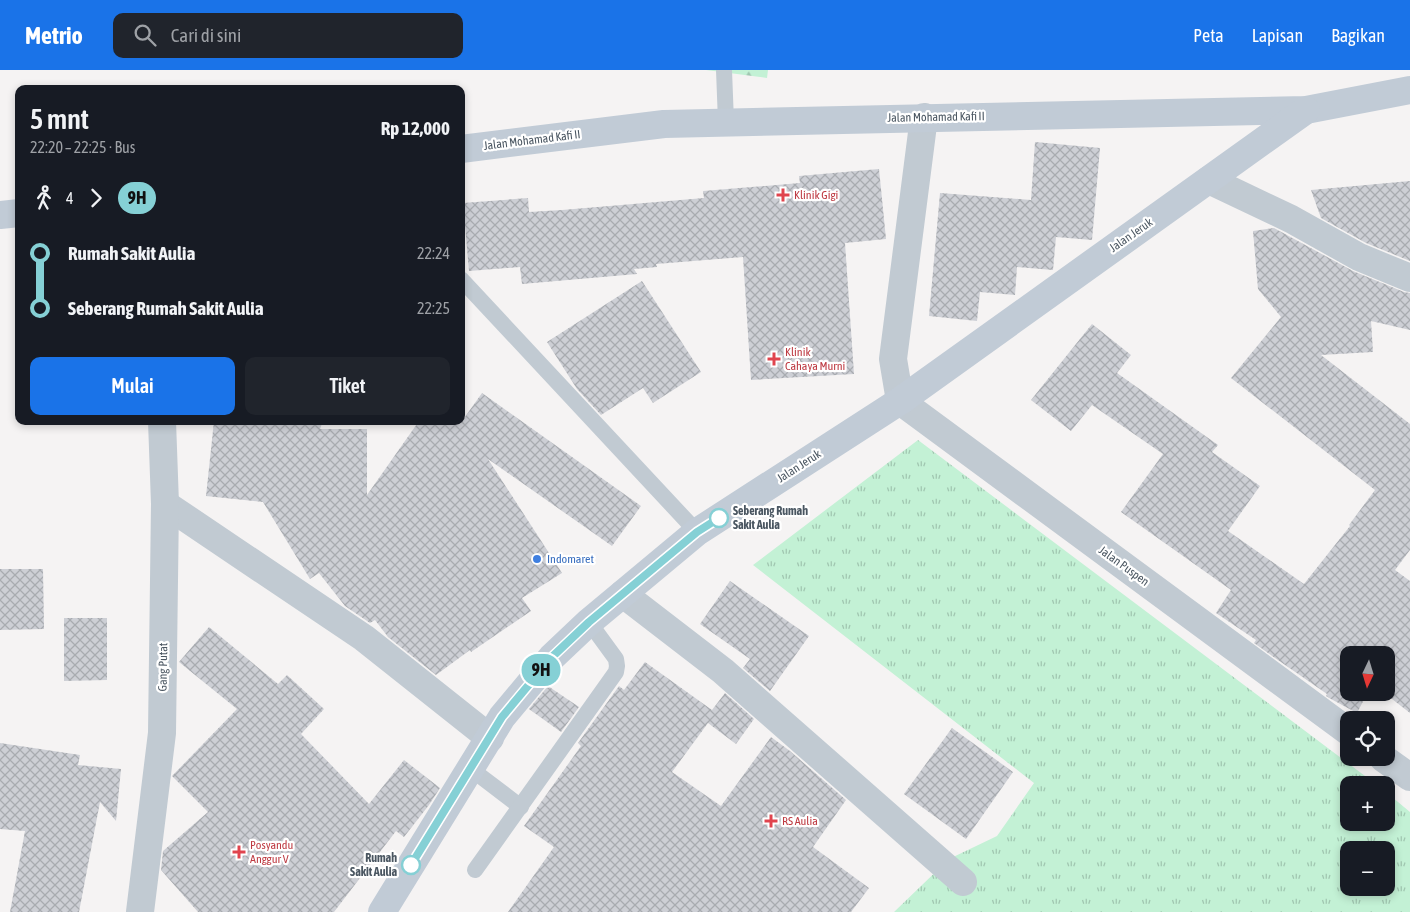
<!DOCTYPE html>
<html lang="id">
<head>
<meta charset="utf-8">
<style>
	:root { --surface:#171b24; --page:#20242c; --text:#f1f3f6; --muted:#9ea1a6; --accent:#1a73e8 }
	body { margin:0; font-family:"Asap Condensed",sans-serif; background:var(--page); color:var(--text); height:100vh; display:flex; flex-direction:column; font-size:19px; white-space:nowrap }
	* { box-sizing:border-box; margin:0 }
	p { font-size:16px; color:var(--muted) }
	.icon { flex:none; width:28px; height:28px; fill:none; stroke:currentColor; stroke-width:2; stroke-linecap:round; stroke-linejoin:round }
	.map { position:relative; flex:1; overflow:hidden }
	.sheet { position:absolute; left:15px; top:15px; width:450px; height:340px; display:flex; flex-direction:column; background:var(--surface); border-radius:10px; box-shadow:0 2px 8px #0003 }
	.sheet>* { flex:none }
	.badge { padding:0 10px; border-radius:16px; font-size:18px; line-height:32px }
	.needle { width:32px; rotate:184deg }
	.tools { position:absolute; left:1340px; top:576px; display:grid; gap:10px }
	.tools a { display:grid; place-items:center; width:55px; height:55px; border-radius:10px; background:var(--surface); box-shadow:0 2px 8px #0003; font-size:25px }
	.map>.badge { position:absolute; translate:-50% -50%; box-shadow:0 0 0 2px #fff }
	.legs { display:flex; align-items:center; gap:8px; height:55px; padding:0 15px; font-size:16px }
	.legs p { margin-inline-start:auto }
	.headline { display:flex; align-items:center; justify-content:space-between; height:85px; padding:0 15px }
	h1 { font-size:28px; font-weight:600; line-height:38px }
	.button { display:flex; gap:10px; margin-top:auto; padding:10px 15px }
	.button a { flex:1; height:58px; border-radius:10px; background:var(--accent); color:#fff; font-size:20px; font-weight:600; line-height:58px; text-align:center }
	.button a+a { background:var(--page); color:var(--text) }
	ul { padding:0 15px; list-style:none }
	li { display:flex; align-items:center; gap:18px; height:55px; font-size:19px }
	li i { display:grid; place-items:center; width:8px; height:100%; margin:0 6px; background:currentColor }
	li i::after { content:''; width:12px; height:12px; margin:-6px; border:4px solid; border-radius:50%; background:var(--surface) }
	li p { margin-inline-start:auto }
	li:first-child i { background:linear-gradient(#0000 50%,currentColor 0) }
	li:last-child i { background:linear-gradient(currentColor 50%,#0000 0) }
	header { display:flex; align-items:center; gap:30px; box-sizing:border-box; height:70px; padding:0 25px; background:var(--accent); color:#fff }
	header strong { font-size:24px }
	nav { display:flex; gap:28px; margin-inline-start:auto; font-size:18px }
	.search { width:350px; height:45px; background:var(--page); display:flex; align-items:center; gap:12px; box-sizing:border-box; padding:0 18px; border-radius:10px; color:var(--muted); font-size:19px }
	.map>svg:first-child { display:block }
	.grass { fill:url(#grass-tufts); fill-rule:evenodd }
	.forest { fill:url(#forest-firs) }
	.building { fill:url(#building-cross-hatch) }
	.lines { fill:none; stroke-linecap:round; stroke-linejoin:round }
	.lane { stroke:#c1cad2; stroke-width:16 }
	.street { stroke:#c1cad2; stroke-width:28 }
	.secondary { stroke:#c1cbd6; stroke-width:28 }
	.line-1-casing { stroke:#fff; stroke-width:11 }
	.line-1 { stroke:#85d0d5; stroke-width:8 }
	.health-dot { fill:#e0444e; stroke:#fff; stroke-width:2 }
	.stop-1-dot { fill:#fff; stroke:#85d0d5; stroke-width:2.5 }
	.shop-dot { fill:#3f7fe0; stroke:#fff; stroke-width:2 }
	.labels { text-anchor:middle; stroke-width:4.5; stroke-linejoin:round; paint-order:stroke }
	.street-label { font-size:12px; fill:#4a5661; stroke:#fff }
	.health-label { font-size:12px; fill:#be3a42; stroke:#fff; text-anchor:start }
	.stop-label { font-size:12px; font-weight:bold; fill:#4a5661; stroke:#fff; text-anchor:start }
	.shop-label { font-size:12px; fill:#366cbe; stroke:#fff; text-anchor:start }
</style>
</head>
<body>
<header>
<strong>Metrio</strong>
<div class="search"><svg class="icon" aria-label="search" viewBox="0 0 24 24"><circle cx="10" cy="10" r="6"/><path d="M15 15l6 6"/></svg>Cari di sini</div>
<nav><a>Peta</a><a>Lapisan</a><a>Bagikan</a></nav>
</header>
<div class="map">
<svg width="1410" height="842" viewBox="0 0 1410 842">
	<defs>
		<pattern id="grass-tufts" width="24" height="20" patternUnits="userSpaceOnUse" patternTransform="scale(1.25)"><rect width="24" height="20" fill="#c3f1d5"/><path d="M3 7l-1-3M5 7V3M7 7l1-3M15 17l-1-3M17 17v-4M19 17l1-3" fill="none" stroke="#a0c6b0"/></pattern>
		<pattern id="forest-firs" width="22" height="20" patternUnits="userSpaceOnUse" patternTransform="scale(1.25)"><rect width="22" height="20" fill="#c3f1d5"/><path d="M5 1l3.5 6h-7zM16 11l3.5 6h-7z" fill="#a0c6b0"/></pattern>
		<pattern id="building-cross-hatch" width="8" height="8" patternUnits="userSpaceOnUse" patternTransform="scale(1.25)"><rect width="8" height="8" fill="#cdcfd5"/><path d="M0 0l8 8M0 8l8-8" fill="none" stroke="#a8abb0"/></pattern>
	</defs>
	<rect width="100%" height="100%" fill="#f5f3f3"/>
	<path class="grass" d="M 918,370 L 1377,715 L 1349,715 L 1349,752 L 1386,752 L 1386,722 L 1410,742 L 1410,842 L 894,842 L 949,789 L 997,766 L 1034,713 L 753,495 ZM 1349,780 L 1386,780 L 1386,818 L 1349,818 Z"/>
	<polygon class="forest" points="706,0 768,0 767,8"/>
	<g class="building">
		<polygon points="1035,72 1100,78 1092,170 1056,167 1053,200 1017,197 1015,225 980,222 977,251 929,246 940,123 1031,130"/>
		<polygon points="879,99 886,169 845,173 854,304 751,310 743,187 656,194 657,197 634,199 637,204 522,214 520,197 469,201 463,133 528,128 529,142 562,140 704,128 703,121 800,113 799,106"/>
		<polygon points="1410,111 1410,191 1366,173 1321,148 1311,120"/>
		<polygon points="1274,158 1353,201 1404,222 1410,223 1410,260 1371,251 1373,282 1321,285 1410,354 1410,480 1395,500 1410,511 1410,643 1383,622 1386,622 1386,585 1349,585 1349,622 1368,622 1357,643 1331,629 1326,626 1327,624 1268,583 1254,573 1256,570 1216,543 1231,520 1121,442 1163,384 1092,335 1071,361 1031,330 1092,254 1131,285 1117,303 1218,375 1212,382 1260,416 1228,461 1304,514 1350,456 1349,455 1375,420 1231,308 1281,247 1258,219 1253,161"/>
		<polygon points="642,211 701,302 653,333 643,318 601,345 577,319 547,272"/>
		<polygon points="482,323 641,436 612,476 488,389 562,503 522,528 531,541 471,582 470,580 436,605 388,567 375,550 370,553 345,536 319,503 310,509 263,432 206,426 214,351 323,351 320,359 367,359 367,425 419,351 462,351"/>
		<polygon points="0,499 43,499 44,559 0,560"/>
		<polygon points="730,511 809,566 770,621 743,598 750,589 700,554"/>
		<polygon points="64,548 107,548 107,610 64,611"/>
		<polygon points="209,557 278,614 287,605 324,639 301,664 369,734 404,690 440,718 429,735 404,767 396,761 334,842 198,842 161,800 163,781 208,742 172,706 237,639 179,592"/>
		<polygon points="645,592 712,640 725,623 754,649 736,674 708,653 672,702 721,736 771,667 790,681 846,730 813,777 869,818 851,842 508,842 554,777 524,756 581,676 578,673 619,616 624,620"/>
		<polygon points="548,616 579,637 561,662 529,639"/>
		<polygon points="952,658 1013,702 966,769 904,724"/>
		<polygon points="0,673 80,685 78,695 121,699 116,751 100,732 79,842 10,842 25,761 0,759"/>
	</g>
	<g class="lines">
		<g class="lane">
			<polyline points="724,0 726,52"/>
			<polyline points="461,209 697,462"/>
			<polyline points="471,699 521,737"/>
			<polyline points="475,800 616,602 617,596 616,589 589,552"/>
		</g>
		<g class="street">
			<polyline points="924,47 893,289 900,331 1349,662"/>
			<polyline points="1209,110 1291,149 1359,187 1410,208"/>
			<polyline points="165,434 364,568 490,668"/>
			<polyline points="623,524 723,601 963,812"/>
			<polyline points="1383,688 1410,707"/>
			<polyline points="140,842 162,663 165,434 162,351"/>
		</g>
		<g class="secondary">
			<polyline points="461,79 664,54 1306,40 1410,20"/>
			<polyline points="0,145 19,143"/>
			<polyline points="382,842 502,647 552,587 589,552 697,462 900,331 1306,40"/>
		</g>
	</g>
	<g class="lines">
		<g class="line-1-casing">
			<polyline id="line-1" points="411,795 502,647 552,587 589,552 697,462 719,448"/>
		</g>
		<use href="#line-1" class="line-1"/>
	</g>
	<g class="health-dot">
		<path d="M780.5 117.5h5v5h5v5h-5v5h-5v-5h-5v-5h5z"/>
		<path d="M771.5 281.5h5v5h5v5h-5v5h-5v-5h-5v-5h5z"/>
		<path d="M768.5 743.5h5v5h5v5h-5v5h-5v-5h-5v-5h5z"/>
		<path d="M236.5 774.5h5v5h5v5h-5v5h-5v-5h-5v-5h5z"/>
	</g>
	<g class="stop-1-dot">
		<circle cx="719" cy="448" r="9"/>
		<circle cx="411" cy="795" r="9"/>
	</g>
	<circle class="shop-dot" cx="537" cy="489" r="5"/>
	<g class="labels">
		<g class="street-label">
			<text transform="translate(936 47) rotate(-1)" y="4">Jalan Mohamad Kafi II</text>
			<text transform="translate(532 70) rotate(-7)" y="4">Jalan Mohamad Kafi II</text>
			<text transform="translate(1131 165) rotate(-35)" y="4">Jalan Jeruk</text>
			<text transform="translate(799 396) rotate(-33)" y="4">Jalan Jeruk</text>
			<text transform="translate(1124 496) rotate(36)" y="4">Jalan Puspen</text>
			<text transform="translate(163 597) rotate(-89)" y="4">Gang Putat</text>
		</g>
		<g class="health-label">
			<text x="794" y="129">Klinik Gigi</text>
			<text x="785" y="286">Klinik<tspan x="785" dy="14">Cahaya Murni</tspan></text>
			<text x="782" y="755">RS Aulia</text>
			<text x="250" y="779">Posyandu<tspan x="250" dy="14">Anggur V</tspan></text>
		</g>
		<g class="stop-label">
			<text x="733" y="445">Seberang Rumah<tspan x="733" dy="14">Sakit Aulia</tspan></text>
			<text x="397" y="792" text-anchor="end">Rumah<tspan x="397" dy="14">Sakit Aulia</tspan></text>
		</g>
		<g class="shop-label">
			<text x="547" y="493">Indomaret</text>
		</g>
	</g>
</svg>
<div class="tools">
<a><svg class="needle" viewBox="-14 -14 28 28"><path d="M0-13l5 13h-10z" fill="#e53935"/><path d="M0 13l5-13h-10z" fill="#9ea1a6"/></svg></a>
<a><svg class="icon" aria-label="locate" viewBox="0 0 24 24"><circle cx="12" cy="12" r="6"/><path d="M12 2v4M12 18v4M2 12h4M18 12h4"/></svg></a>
<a>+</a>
<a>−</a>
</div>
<b class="badge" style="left:541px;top:600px;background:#85d0d5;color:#111">9H</b>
<section class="sheet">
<div class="headline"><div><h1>5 mnt</h1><p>22:20 – 22:25 · Bus</p></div><b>Rp 12,000</b></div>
<div class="legs"><svg class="icon" aria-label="walk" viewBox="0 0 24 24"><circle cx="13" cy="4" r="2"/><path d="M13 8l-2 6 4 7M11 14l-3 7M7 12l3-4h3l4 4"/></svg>4<svg class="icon" aria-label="forward" viewBox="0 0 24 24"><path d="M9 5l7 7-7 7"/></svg><b class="badge" style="background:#85d0d5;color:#111">9H</b></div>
<ul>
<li><i style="color:#85d0d5"></i><b>Rumah Sakit Aulia</b><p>22:24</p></li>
<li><i style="color:#85d0d5"></i><b>Seberang Rumah Sakit Aulia</b><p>22:25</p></li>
</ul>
<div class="button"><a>Mulai</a><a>Tiket</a></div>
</section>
</div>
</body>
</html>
